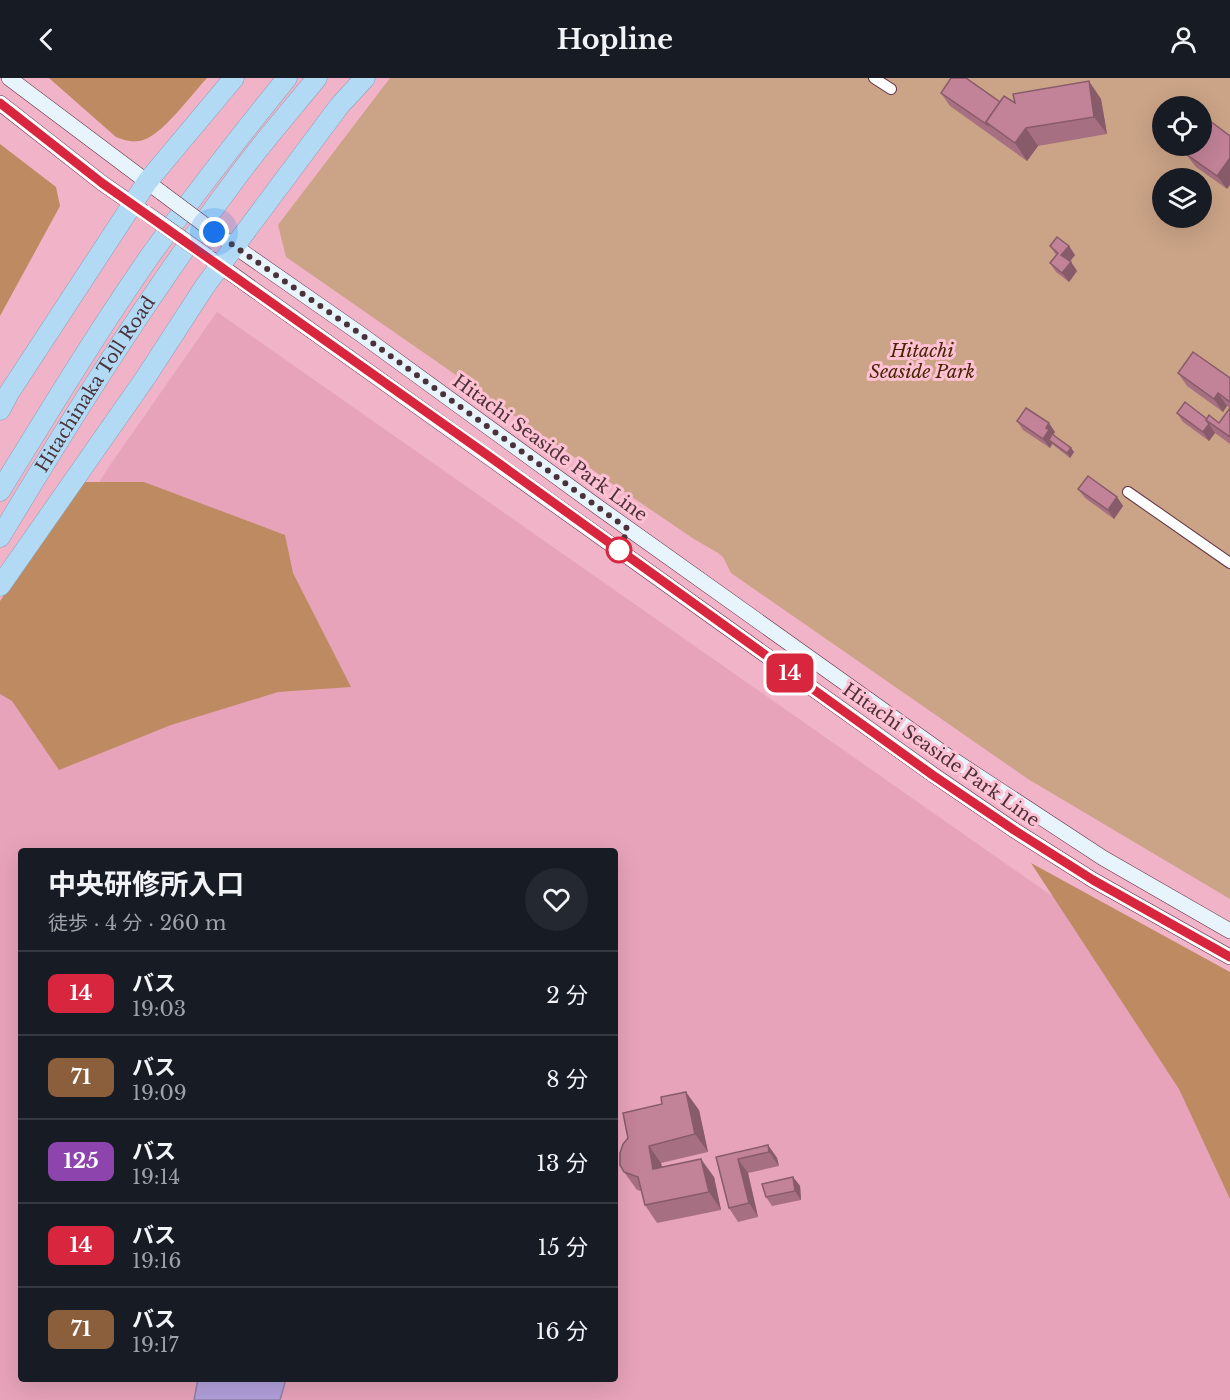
<!DOCTYPE html>
<html lang="ja">
<head>
<meta charset="utf-8">
<style>
	:root { --surface:#171b24; --page:#242831; --text:#f1f3f6; --muted:#9ea1a6; --line:#363941 }
	body { margin:0; font-family:"Libre Baskerville","Noto Sans JP",serif; background:var(--page); color:var(--text); height:100vh; display:flex; flex-direction:column; font-size:22px; white-space:nowrap }
	* { box-sizing:border-box; margin:0 }
	p { font-size:20px; color:var(--muted) }
	.icon { flex:none; width:33px; height:33px; fill:none; stroke:currentColor; stroke-width:2; stroke-linecap:round; stroke-linejoin:round }
	.map { position:relative; flex:1; overflow:hidden }
	.panel { position:absolute; left:18px; top:770px; width:600px; height:534px; display:flex; flex-direction:column; background:var(--surface); border-radius:6px; box-shadow:0 6px 24px #0002 }
	.panel>* { flex:none }
	.badge { padding:0 12px; border-radius:9px; font-size:21px; line-height:39px }
	.tools { position:absolute; left:1152px; top:18px; display:grid; gap:12px }
	.tools a { display:grid; place-items:center; width:60px; height:60px; border-radius:50%; background:var(--surface); box-shadow:0 6px 24px #0002; font-size:30px }
	.you { position:absolute; width:30px; height:30px; margin:-15px; border:4px solid #fff; border-radius:50%; background:#1a73e8; box-shadow:0 0 0 9px #1a73e833 }
	.map>.badge { position:absolute; translate:-50% -50%; box-shadow:0 0 0 3px #fff }
	.round { display:grid; place-items:center; flex:none; width:63px; height:63px; border-radius:32px; background:var(--page) }
	.headline { display:flex; align-items:center; justify-content:space-between; height:102px; padding:0 30px }
	h1 { font-size:28px; font-weight:700; line-height:45px }
	ul { padding:0; list-style:none }
	li { display:flex; align-items:center; gap:18px; height:84px; padding:0 30px; border-top:2px solid var(--line) }
	li div { flex:1 }
	li b { display:block; font-size:22px }
	li em { font-style:normal }
	li .badge { min-width:66px; font-weight:700; text-align:center }
	header { display:flex; justify-content:space-between; align-items:center; height:78px; padding:0 30px; background:var(--surface); font-size:27px; font-weight:700 }
	.map>svg:first-child { display:block }
	.built { fill:#e7a3ba; fill-rule:evenodd }
	.green { fill:#cba487; fill-rule:evenodd }
	.forest { fill:#be8a62 }
	.water { fill:#b1a0da; stroke:#927faa; stroke-width:1.5 }
	.lines { fill:none; stroke-linecap:round; stroke-linejoin:round }
	.street-casing { stroke:#623143; stroke-width:12 }
	.secondary-casing { stroke:#623143; stroke-width:16 }
	.highway-casing { stroke:#8e9fb4; stroke-width:21 }
	.street { stroke:#fff; stroke-width:10 }
	.secondary { stroke:#e8f4fc; stroke-width:15 }
	.highway { stroke:#b2daf5; stroke-width:20 }
	.secondary-bridge-casing { stroke:#623143; stroke-width:16; stroke-linecap:butt }
	.secondary-bridge { stroke:#e8f4fc; stroke-width:15 }
	.wall { fill:#a77082 }
	.shaded-wall { fill:#885b6a }
	.building { fill:#c28297; stroke:#885b6a; stroke-width:1.5 }
	.line-casing { stroke:#fff; stroke-width:14 }
	.line { stroke:#d7263d; stroke-width:9 }
	.walk { stroke:#4b323a; stroke-width:6; stroke-dasharray:0 10.8 }
	.stop-dot { fill:#fff; stroke:#d7263d; stroke-width:3 }
	.labels { text-anchor:middle; stroke-width:6; stroke-linejoin:round; paint-order:stroke }
	.park-label { font-size:18px; font-style:italic; fill:#482505; stroke:#fec0d3 }
	.street-label { font-size:18px; fill:#4b323a; stroke:#fec0d3 }
</style>
</head>
<body>
<header><svg class="icon" aria-label="back" viewBox="0 0 24 24"><path d="M15 5l-7 7 7 7"/></svg>Hopline<svg class="icon" aria-label="person" viewBox="0 0 24 24"><circle cx="12" cy="8" r="4"/><path d="M4 21q1-7 8-7t8 7"/></svg></header>
<div class="map">
<svg width="1230" height="1322" viewBox="0 0 1230 1322">
	<rect width="100%" height="100%" fill="#f0b3c7"/>
	<path class="built" d="M 217,234 L 1218,934 L 1230,939 L 1230,1322 L 0,1322 L 0,562 L 108,390 ZM 21,772 L 615,772 L 615,1300 L 21,1300 Z"/>
	<path class="green" d="M 390,0 L 1230,0 L 1230,821 L 1028,701 L 731,495 L 723,479 L 718,475 L 694,461 L 610,404 L 286,179 L 278,147 ZM 1162,28 L 1202,28 L 1202,68 L 1162,68 ZM 1162,100 L 1202,100 L 1202,140 L 1162,140 Z"/>
	<g class="forest">
		<path d="M 49,0 L 207,0 C 192,16 162,57 143,62 C 133,65 126,63 116,59 Z"/>
		<polygon points="0,66 56,109 60,128 0,238"/>
		<polygon points="84,404 144,404 285,457 293,495 351,609 278,614 171,647 59,692 12,623 0,616 0,523"/>
		<polygon points="1031,785 1230,894 1230,1121 1179,1011"/>
	</g>
	<polygon class="water" points="198,1301 198,1300 286,1301 280,1322 194,1322"/>
	<g class="lines">
		<g class="street-casing">
			<g id="street">
				<polyline points="874,0 891,11"/>
				<polyline points="1128,414 1230,485"/>
			</g>
		</g>
		<g class="secondary-casing">
			<g id="secondary">
				<polyline points="9,0 162,115"/>
				<polyline points="0,25 102,105 141,132"/>
				<polyline points="227,163 359,255 598,429 946,677 1103,780 1230,853"/>
				<polyline points="211,181 935,698 1014,752 1093,802 1230,879"/>
			</g>
		</g>
		<g class="highway-casing">
			<g id="highway">
				<polyline points="0,332 9,315 147,104 234,0"/>
				<path d="M 0,413 C 49,334 97,254 150,178 C 194,117 240,58 287,0"/>
				<path id="s1" d="M 0,459 C 74,336 151,214 237,99 C 262,65 290,33 317,0"/>
				<polyline points="0,508 146,299 205,208 340,27 365,0"/>
			</g>
		</g>
		<use href="#street" class="street"/>
		<use href="#secondary" class="secondary"/>
		<use href="#highway" class="highway"/>
		<g class="secondary-bridge-casing">
			<g id="secondary-bridge">
				<polyline points="162,115 221,159"/>
				<polyline points="146,135 207,178"/>
			</g>
		</g>
		<use href="#secondary-bridge" class="secondary-bridge"/>
	</g>
	<g class="wall">
		<polygon points="941,15 1000,24 1015,25 1101,21 1107,56 1038,68 1027,83 950,28"/>
		<polygon points="1202,68 1227,111 1196,89 1186,76"/>
		<polygon points="1050,168 1069,168 1075,177 1070,183 1077,193 1069,204 1056,194 1050,185 1056,177"/>
		<polygon points="1178,295 1230,300 1230,366 1215,355 1209,363 1183,344 1177,335 1207,341 1219,345 1230,330 1227,328 1223,334 1187,308"/>
		<polygon points="1017,343 1055,354 1053,357 1071,370 1074,374 1070,380 1052,366 1050,370 1023,352"/>
		<polygon points="1078,411 1117,419 1123,428 1114,441 1085,420"/>
		<polygon points="662,1026 699,1032 708,1074 661,1085 662,1089 714,1099 721,1132 657,1145 645,1127 641,1113 637,1112 624,1094"/>
		<polygon points="768,1067 777,1080 779,1088 748,1095 758,1139 738,1144 729,1130 716,1079"/>
		<polygon points="793,1099 800,1108 801,1122 772,1128 766,1119"/>
	</g>
	<g class="shaded-wall">
		<polygon points="1089,3 1101,21 1107,56 1094,39"/>
		<polygon points="1026,50 1038,68 1027,83 1015,65"/>
		<polygon points="1230,80 1230,107 1227,111 1217,98"/>
		<polygon points="1069,168 1075,177 1068,186 1061,177"/>
		<polygon points="1071,184 1077,193 1069,204 1062,195"/>
		<polygon points="1218,315 1227,328 1223,334 1214,321"/>
		<polygon points="1049,345 1055,354 1049,362 1052,366 1050,370 1043,361 1046,350"/>
		<polygon points="1209,346 1215,355 1209,363 1203,354"/>
		<polygon points="1071,370 1074,374 1070,380 1067,375"/>
		<polygon points="1117,419 1123,428 1114,441 1108,432"/>
		<polygon points="686,1014 699,1032 708,1074 695,1056"/>
		<polygon points="768,1067 777,1080 779,1088 769,1074"/>
		<polygon points="649,1068 661,1085 666,1109 653,1091"/>
		<polygon points="701,1081 714,1099 721,1132 709,1114"/>
		<polygon points="738,1081 748,1095 758,1139 749,1125"/>
		<polygon points="793,1099 800,1108 801,1122 795,1113"/>
	</g>
	<g class="building">
		<polygon points="951,0 966,0 1000,24 986,44 989,48 941,15"/>
		<polygon points="1089,3 1094,39 1026,50 1015,65 986,44 1004,18 1015,25 1013,16"/>
		<polygon points="1210,43 1230,58 1230,80 1217,98 1186,76 1192,68 1202,68 1202,55"/>
		<polygon points="1057,159 1069,168 1061,177 1071,184 1062,195 1050,185 1058,175 1050,168"/>
		<polygon points="1193,274 1230,300 1230,324 1218,315 1214,321 1178,295"/>
		<polygon points="1185,324 1207,341 1206,342 1209,346 1203,354 1177,335"/>
		<polygon points="1026,330 1049,345 1046,350 1049,352 1043,361 1017,343"/>
		<polygon points="1230,330 1230,359 1206,342 1209,337 1219,345"/>
		<polygon points="1052,356 1071,370 1067,375 1049,362"/>
		<polygon points="1088,398 1117,419 1108,432 1078,411"/>
		<polygon points="686,1014 695,1056 649,1068 653,1091 701,1081 709,1114 645,1127 638,1099 624,1094 620,1087 620,1075 623,1066 628,1060 623,1035 662,1026 661,1019"/>
		<polygon points="768,1067 769,1074 738,1081 749,1125 729,1130 716,1079"/>
		<polygon points="793,1099 795,1113 766,1119 762,1106"/>
	</g>
	<g class="lines">
		<g class="line-casing">
			<polyline id="line" points="0,25 102,105 483,374 934,698 1014,752 1093,802 1230,879"/>
		</g>
		<use href="#line" class="line"/>
		<polyline class="walk" points="214,154 359,255 628,451 619,472"/>
	</g>
	<circle class="stop-dot" cx="619" cy="472" r="12"/>
	<g class="labels">
		<g class="park-label">
			<text x="922" y="279">Hitachi<tspan x="922" dy="21">Seaside Park</tspan></text>
		</g>
		<g class="street-label">
			<text dy="6" stroke="none"><textPath href="#s1" startOffset="180">Hitachinaka Toll Road</textPath></text>
			<text transform="translate(550 370) rotate(36)" y="6">Hitachi Seaside Park Line</text>
			<text transform="translate(941 677) rotate(35)" y="6">Hitachi Seaside Park Line</text>
		</g>
	</g>
</svg>
<div class="tools">
<a><svg class="icon" aria-label="locate" viewBox="0 0 24 24"><circle cx="12" cy="12" r="6"/><path d="M12 2v4M12 18v4M2 12h4M18 12h4"/></svg></a>
<a><svg class="icon" aria-label="layers" viewBox="0 0 24 24"><path d="M12 4l9 5-9 5-9-5zM3 14l9 5 9-5"/></svg></a>
</div>
<div class="you" style="left:214px;top:154px"></div>
<b class="badge" style="left:790px;top:595px;background:#d7263d;color:#fff">14</b>
<section class="panel">
<div class="headline"><div><h1>中央研修所入口</h1><p>徒歩 · 4 分 · 260 m</p></div><a class="round"><svg class="icon" aria-label="heart" viewBox="0 0 24 24"><path d="M12 20l-8-8c-3-5 5-10 8-4 3-6 11-1 8 4z"/></svg></a></div>
<ul>
<li><span class="badge" style="background:#d7263d;color:#fff">14</span><div><b>バス</b><p>19:03</p></div><em>2 分</em></li>
<li><span class="badge" style="background:#8b5e3c;color:#fff">71</span><div><b>バス</b><p>19:09</p></div><em>8 分</em></li>
<li><span class="badge" style="background:#8e44ad;color:#fff">125</span><div><b>バス</b><p>19:14</p></div><em>13 分</em></li>
<li><span class="badge" style="background:#d7263d;color:#fff">14</span><div><b>バス</b><p>19:16</p></div><em>15 分</em></li>
<li><span class="badge" style="background:#8b5e3c;color:#fff">71</span><div><b>バス</b><p>19:17</p></div><em>16 分</em></li>
</ul>
</section>
</div>
</body>
</html>
